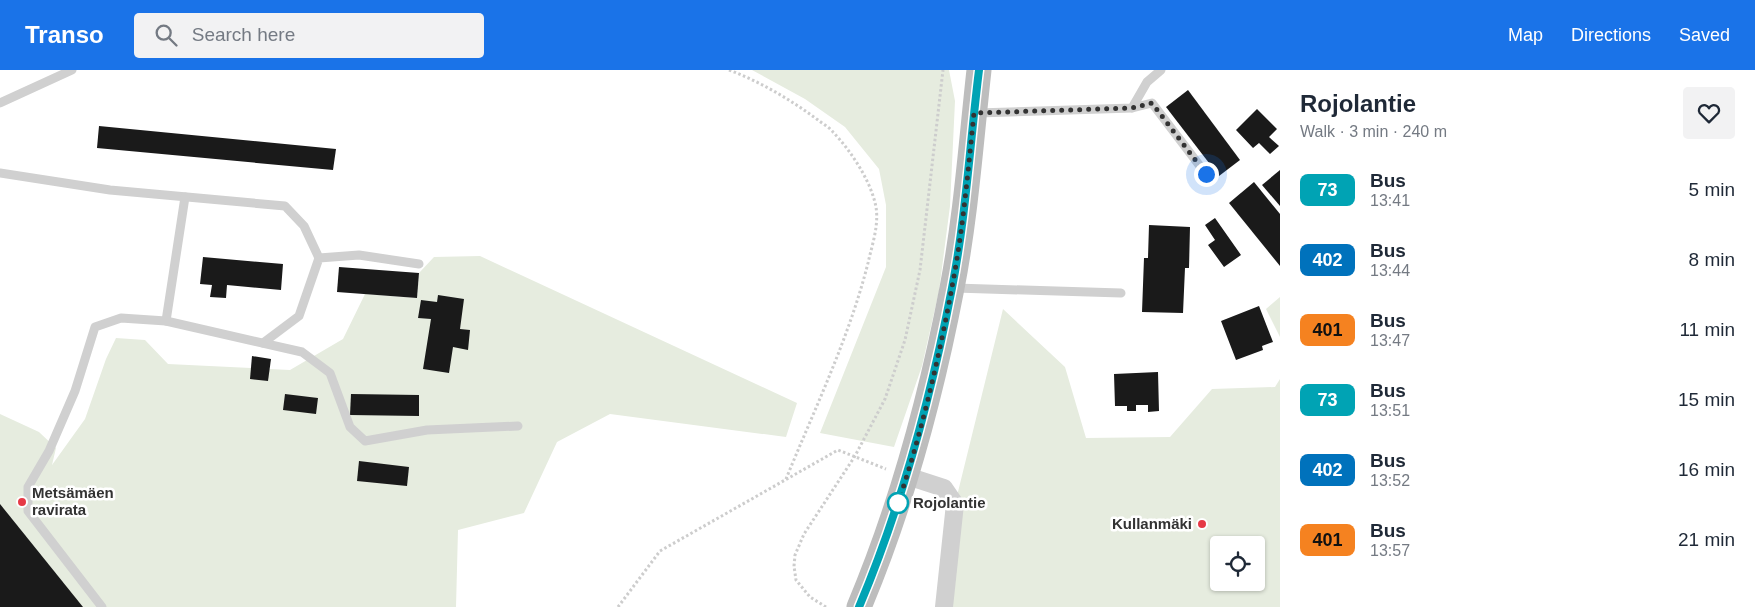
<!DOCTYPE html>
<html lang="en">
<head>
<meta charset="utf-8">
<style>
	:root { --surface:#fff; --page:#f2f2f3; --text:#1f2937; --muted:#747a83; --accent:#1a73e8 }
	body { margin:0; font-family:Arial,sans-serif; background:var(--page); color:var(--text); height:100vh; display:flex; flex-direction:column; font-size:19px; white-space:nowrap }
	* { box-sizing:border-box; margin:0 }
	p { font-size:16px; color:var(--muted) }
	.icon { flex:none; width:28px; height:28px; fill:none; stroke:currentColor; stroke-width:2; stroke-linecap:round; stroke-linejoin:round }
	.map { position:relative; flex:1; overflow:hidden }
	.details { display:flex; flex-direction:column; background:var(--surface); width:475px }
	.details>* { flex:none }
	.badge { padding:0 10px; border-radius:8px; font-size:18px; line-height:32px }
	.tools { position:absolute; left:1210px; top:466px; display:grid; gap:10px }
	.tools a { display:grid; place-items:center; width:55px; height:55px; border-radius:5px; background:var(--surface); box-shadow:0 1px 4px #0004; font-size:25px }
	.you { position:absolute; width:25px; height:25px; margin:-12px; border:4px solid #fff; border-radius:50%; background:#1a73e8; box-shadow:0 0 0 8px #1a73e833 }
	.map>.badge { position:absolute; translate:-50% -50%; box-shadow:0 0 0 2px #fff }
	.round { display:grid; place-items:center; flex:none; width:52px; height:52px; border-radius:5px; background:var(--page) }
	.head { display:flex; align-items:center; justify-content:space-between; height:85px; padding:0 20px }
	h1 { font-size:24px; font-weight:800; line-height:38px }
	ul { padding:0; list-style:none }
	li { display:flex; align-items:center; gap:15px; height:70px; padding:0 20px }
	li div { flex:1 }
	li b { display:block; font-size:19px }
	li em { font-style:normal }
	li .badge { min-width:55px; font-weight:700; text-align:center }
	header { display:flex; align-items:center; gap:30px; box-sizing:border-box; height:70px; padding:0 25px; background:var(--accent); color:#fff }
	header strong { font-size:24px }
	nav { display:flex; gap:28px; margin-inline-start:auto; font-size:18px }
	.search { width:350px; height:45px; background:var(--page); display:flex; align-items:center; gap:12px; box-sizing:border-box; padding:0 18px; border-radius:5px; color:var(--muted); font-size:19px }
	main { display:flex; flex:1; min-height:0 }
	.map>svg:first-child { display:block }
	.green { fill:#e6ecdf; fill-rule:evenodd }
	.building { fill:#1a1a1a }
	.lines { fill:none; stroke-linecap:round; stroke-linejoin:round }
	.path { stroke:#cdcdcd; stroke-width:3; stroke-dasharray:2.5 2.5; stroke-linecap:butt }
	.service { stroke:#d0d0d0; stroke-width:9 }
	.minor { stroke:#d0d0d0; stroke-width:18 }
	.secondary { stroke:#bdbdbd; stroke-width:25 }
	.line-casing { stroke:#fff; stroke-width:11 }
	.line { stroke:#00a3b4; stroke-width:8 }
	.walk { stroke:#333; stroke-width:5; stroke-dasharray:0 9 }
	.poi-dot { fill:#e63946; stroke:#fff; stroke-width:2 }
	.stop-dot { fill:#fff; stroke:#00a3b4; stroke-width:2.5 }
	.labels { text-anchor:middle; stroke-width:5; stroke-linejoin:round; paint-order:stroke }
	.poi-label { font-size:15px; font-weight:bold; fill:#333; stroke:#fff; text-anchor:start }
	.stop-label { font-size:15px; font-weight:bold; fill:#333; stroke:#fff; text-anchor:start }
</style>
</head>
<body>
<header>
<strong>Transo</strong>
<div class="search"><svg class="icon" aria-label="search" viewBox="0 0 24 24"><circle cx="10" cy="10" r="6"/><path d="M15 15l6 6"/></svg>Search here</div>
<nav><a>Map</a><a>Directions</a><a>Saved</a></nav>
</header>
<main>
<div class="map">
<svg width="1280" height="537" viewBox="0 0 1280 537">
	<rect width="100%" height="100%" fill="#fff"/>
	<g class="green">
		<polygon points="752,0 949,0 955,31 950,136 939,221 922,296 894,377 820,363 886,197 886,135 879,99 845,57 805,29"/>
		<polygon points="480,186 797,333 786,367 610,344 557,372 524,443 458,460 456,537 0,537 0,344 39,362 56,378 52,395 85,349 106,289 116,268 145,270 168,294 290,300 343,269 365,224 417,228 419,203 434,187"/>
		<polygon points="1280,227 1280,267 1266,239"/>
		<path d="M 1003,239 L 1065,297 L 1086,368 L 1170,367 L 1212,319 L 1275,317 L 1280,309 L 1280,537 L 944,537 L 955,434 ZM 1219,475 L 1256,475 L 1256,512 L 1219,512 Z"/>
	</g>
	<g class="building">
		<polygon points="1188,20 1240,90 1219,106 1166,37"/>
		<polygon points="1257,39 1277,59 1269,67 1279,76 1270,84 1259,73 1253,78 1236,60"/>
		<polygon points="99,56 336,79 333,100 97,78"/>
		<polygon points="1280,100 1280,136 1262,115"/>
		<polygon points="1254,112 1280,144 1280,196 1229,133"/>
		<polygon points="1215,148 1241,185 1224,197 1208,175 1215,170 1205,155"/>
		<polygon points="1149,155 1190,157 1189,198 1185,198 1183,243 1142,242 1144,188 1148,188"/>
		<polygon points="203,187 283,194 281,220 227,215 226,228 210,227 212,215 200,214"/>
		<polygon points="339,197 419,203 417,228 337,222"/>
		<polygon points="438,225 464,229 460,259 470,260 468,280 453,277 449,303 423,299 431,249 418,248 421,230 437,232"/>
		<polygon points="1259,236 1273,272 1262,276 1263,280 1236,290 1221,251"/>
		<polygon points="252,286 271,289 268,311 250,309"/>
		<polygon points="1158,302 1159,341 1148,342 1148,335 1136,335 1136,341 1127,341 1127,336 1115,336 1114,304"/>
		<polygon points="285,324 318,328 316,344 283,340"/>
		<polygon points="351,324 419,325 419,346 350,345"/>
		<polygon points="359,391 409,397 407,416 357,411"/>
		<polygon points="0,434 83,537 0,537"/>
	</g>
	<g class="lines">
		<g class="path">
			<path d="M 729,0 C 761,12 791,30 818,50 C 823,54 829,57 833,62 C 851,81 871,111 876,137 C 879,156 872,175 868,193 C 849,268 815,338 786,409"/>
			<polyline points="618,537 660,481 838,380 886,399"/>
			<polyline points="826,537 810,527 796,510 794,496 795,485 804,464 855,386 885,329 905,270 920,200 943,0"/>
		</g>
		<g class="service">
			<polyline points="0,33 72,0"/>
			<polyline points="1132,38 1152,33 1206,104"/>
			<polyline points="977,43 1132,38 1147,12 1161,0"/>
			<polyline points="0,103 110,120 285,136 304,156 319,188"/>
			<polyline points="955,218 1121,223"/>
			<polyline points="166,251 185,127"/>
			<polyline points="263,273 299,246 319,188 359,185 419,194"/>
			<polyline points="102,537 28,441 28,417 49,381 75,321 95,257 121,248 166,251 302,282 330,303 350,357 365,371 427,360 518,356"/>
		</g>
		<polyline class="minor" points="907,406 944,418 955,434 944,537"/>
		<path class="secondary" d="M 859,537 C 902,435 931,327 952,218 C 966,146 971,72 979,0"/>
	</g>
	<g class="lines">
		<g class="line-casing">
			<path id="line" d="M 859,537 C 902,435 931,327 952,218 C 966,146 970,72 979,0"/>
		</g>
		<use href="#line" class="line"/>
		<path class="walk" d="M 898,433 C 920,369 939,288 952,217 C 963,160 968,101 974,43 L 1132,38 L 1152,33 L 1206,104"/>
	</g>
	<g class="poi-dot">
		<circle cx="22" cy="432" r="5"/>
		<circle cx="1202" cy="454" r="5"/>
	</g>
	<circle class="stop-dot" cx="898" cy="433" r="10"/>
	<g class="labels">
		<g class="poi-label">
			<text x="32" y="428">Metsämäen<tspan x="32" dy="17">ravirata</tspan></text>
			<text x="1192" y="459" text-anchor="end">Kullanmäki</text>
		</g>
		<g class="stop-label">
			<text x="913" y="438">Rojolantie</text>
		</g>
	</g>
</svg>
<div class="tools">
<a><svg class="icon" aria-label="locate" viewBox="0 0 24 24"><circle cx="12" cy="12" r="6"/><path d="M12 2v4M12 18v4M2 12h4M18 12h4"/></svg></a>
</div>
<div class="you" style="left:1206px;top:104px"></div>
</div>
<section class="details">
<div class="head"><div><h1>Rojolantie</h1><p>Walk · 3 min · 240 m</p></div><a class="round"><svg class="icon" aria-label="heart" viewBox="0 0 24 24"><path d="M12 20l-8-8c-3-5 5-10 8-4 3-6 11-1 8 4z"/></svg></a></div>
<ul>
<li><span class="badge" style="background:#00a3b4;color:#fff">73</span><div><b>Bus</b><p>13:41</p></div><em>5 min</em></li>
<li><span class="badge" style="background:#0072bc;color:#fff">402</span><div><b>Bus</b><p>13:44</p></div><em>8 min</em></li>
<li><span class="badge" style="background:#f58220;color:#111">401</span><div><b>Bus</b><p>13:47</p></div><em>11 min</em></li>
<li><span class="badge" style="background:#00a3b4;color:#fff">73</span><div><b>Bus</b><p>13:51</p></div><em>15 min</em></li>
<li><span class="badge" style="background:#0072bc;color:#fff">402</span><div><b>Bus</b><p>13:52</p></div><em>16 min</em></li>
<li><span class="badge" style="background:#f58220;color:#111">401</span><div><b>Bus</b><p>13:57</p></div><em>21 min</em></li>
</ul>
</section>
</main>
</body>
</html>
